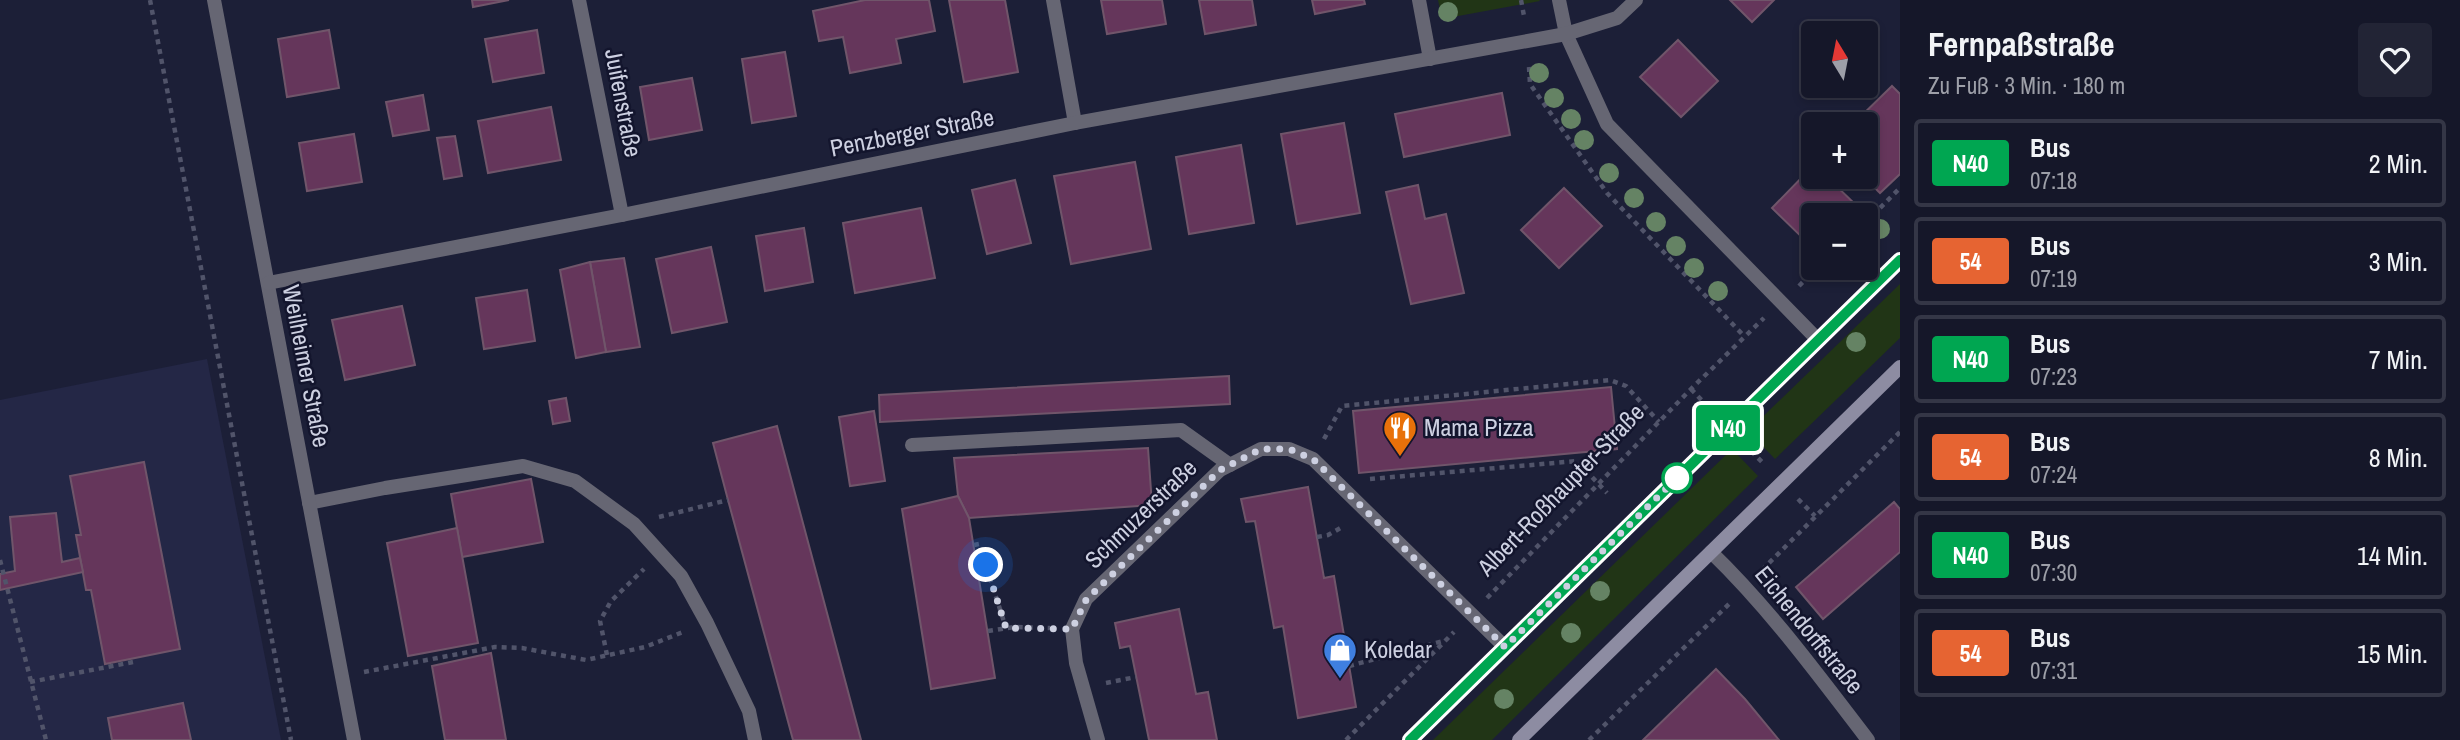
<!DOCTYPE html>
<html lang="de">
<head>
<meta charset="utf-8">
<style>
	:root { --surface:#151729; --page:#222435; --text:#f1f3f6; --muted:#9d9fa8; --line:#343646 }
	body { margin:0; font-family:"Archivo Narrow",sans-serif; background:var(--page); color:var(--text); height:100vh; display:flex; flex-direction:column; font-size:26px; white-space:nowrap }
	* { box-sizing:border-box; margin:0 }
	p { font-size:23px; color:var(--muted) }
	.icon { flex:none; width:38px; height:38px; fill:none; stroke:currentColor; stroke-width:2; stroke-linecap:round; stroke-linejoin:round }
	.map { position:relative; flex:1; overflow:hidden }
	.panel { display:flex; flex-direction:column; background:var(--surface); width:560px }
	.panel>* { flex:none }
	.badge { padding:0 14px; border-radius:5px; font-size:24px; line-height:46px }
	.needle { width:46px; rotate:350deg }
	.controls { position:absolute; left:1801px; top:21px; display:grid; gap:14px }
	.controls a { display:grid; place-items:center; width:77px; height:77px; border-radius:7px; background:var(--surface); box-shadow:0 4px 10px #0003,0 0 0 2px var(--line); font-size:35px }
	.you { position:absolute; width:35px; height:35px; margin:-18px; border:5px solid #fff; border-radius:50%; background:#1a73e8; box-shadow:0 0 0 10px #1a73e833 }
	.map>.badge { position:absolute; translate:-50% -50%; box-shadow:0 0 0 4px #fff }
	.round { display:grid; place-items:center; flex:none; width:74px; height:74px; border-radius:7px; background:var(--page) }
	.overview { display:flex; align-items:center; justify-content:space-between; height:119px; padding:0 28px }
	h1 { font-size:33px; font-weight:700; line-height:52px }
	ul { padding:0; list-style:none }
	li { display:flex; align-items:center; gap:21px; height:88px; margin:0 14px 10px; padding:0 14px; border:4px solid var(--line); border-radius:7px }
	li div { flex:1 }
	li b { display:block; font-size:26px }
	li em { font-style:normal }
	li .badge { min-width:77px; font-weight:700; text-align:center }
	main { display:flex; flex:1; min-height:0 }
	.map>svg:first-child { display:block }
	.built { fill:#242746 }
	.green { fill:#213516 }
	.building { fill:#65365b; stroke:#70556a; stroke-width:2 }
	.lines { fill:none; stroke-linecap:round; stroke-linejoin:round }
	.path { stroke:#51546a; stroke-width:4.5; stroke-dasharray:5 5; stroke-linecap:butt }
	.service { stroke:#666673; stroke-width:14 }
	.minor { stroke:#666673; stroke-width:14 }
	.secondary { stroke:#8d8ca2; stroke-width:14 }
	.tree { fill:#658364 }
	.line-casing { stroke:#fff; stroke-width:16 }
	.line { stroke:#00a651; stroke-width:10 }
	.walk { stroke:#cdd0e1; stroke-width:7; stroke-dasharray:0 12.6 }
	.stop-dot { fill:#fff; stroke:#00a651; stroke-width:3.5 }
	.labels { text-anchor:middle; stroke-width:5; stroke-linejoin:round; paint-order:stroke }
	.street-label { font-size:24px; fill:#cdd0e1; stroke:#13152d }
	.poi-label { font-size:24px; fill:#cdd0e1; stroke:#13152d; text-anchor:start }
</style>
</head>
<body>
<main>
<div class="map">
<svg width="1900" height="740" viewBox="0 0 1900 740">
	<rect width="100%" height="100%" fill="#1c1f37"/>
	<polygon class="built" points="207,359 281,740 0,740 0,400"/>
	<g class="green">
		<polygon points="1438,0 1539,0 1540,1 1442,19"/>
		<polygon points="1900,284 1900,338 1775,459 1748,431"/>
		<polygon points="1732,449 1758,476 1492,740 1433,740"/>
	</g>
	<g class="building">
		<polygon points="472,0 509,0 473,7"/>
		<polygon points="865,0 929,0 935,31 896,39 901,63 850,73 843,37 819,41 813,11"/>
		<polygon points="949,0 1005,0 1018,72 964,82"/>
		<polygon points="1101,0 1162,0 1166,24 1107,34"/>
		<polygon points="1199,0 1252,0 1256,25 1205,34"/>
		<polygon points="1312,0 1364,0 1365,4 1315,14"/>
		<polygon points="1730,0 1774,0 1752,22"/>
		<polygon points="329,30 339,88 287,97 278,39"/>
		<polygon points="537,30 544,73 493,82 485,39"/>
		<polygon points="1678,40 1718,81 1681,117 1640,77"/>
		<polygon points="785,52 796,116 752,123 742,59"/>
		<polygon points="692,78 702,130 649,140 640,87"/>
		<polygon points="1892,86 1900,94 1900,174 1880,193 1864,177 1866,124 1853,124"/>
		<polygon points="1502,93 1510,135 1404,157 1395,114"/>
		<polygon points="423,95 429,130 393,136 386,102"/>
		<polygon points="551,107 561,160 488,173 478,121"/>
		<polygon points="1344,123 1360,213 1297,224 1281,134"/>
		<polygon points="354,134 362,182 307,191 299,143"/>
		<polygon points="455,136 462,176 444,179 437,138"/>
		<polygon points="1241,145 1254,223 1189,234 1176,157"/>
		<polygon points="1135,162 1151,249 1071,264 1054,176"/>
		<polygon points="1813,166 1813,177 1827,177 1858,207 1850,215 1813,215 1813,248 1772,208"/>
		<polygon points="1015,180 1031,243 987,254 972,190"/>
		<polygon points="1418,185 1425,219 1446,214 1464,293 1411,304 1386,192"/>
		<polygon points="1564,188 1602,226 1559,268 1521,230"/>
		<polygon points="921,208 935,278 855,293 843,223"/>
		<polygon points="804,228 813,282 765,291 756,236"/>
		<polygon points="711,247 727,322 672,333 656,259"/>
		<polygon points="624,258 640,347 606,352 590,262"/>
		<polygon points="590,262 606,352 576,358 560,270"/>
		<polygon points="527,290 535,341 484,349 476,298"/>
		<polygon points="402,306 415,365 345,380 332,320"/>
		<polygon points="1229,376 1230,404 880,422 879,395"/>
		<polygon points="1611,387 1617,449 1359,473 1353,411"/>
		<polygon points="566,398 570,421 553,424 549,401"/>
		<polygon points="874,411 885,481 850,486 839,417"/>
		<polygon points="777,426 861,740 793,740 728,500 713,443"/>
		<polygon points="1148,448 1152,505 969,518 958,496 954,458"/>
		<polygon points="144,462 180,649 105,664 91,590 86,590 76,535 81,535 70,476"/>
		<polygon points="531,479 543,542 462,557 451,494"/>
		<polygon points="1308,487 1324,578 1334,576 1356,707 1298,718 1283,626 1274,628 1255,521 1246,522 1241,499"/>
		<polygon points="958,496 969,518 995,678 931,689 902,509"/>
		<polygon points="1894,502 1900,509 1900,552 1823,619 1796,587"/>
		<polygon points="56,513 62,562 80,558 83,572 0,590 0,574 15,571 10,517"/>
		<polygon points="457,528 478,643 408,656 387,543"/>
		<polygon points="1179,609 1196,694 1208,692 1217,740 1149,740 1130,646 1120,648 1115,623"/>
		<polygon points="491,653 506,740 445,740 432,666"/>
		<polygon points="1716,669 1745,699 1779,740 1643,740"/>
		<polygon points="183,703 191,740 112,740 108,718"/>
	</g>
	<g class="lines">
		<g class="path">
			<polyline points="150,0 291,740"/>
			<polyline points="1521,0 1524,16"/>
			<polyline points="1529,67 1530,84 1607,193 1745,337"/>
			<polyline points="1866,222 1900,188"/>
			<polyline points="1799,286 1817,268"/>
			<polyline points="1691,389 1711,410"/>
			<polyline points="1699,414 1707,406"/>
			<polyline points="1324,439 1342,406 1610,380 1626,386 1659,422"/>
			<polyline points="1744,444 1765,465"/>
			<polyline points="1370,479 1577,461 1607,493"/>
			<polyline points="1798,499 1815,516"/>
			<polyline points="659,517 728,500"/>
			<polyline points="1317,537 1328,535 1344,526"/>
			<polyline points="974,545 979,544 1006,628"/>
			<polyline points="0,560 46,740"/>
			<polyline points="1762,570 1900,432"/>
			<polyline points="1487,598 1691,389 1764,318"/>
			<polyline points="988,631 1014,627 1050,628"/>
			<polyline points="607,655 600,621 611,601 644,569"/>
			<polyline points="1349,666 1443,641"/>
			<polyline points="364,672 495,647 522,648 586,660 645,647 683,632"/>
			<polyline points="30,682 133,662"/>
			<polyline points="1106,683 1136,677"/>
			<polyline points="1346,740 1454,632"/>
			<polyline points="1589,740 1729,604"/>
		</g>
		<g class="service">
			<polyline points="912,445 1181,430 1230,465"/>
			<polyline points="309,503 385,488 523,466 575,481 634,524 681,576 707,623 749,711 755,740"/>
		</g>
		<g class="minor">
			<polyline points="214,0 354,740"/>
			<polyline points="579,0 622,215"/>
			<polyline points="1053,0 1075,123"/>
			<polyline points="1419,0 1430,59"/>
			<polyline points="1559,0 1566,34 1607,124 1818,340"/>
			<polyline points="268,283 622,215 1075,123 1566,34 1617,18 1636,0"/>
			<path d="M 1711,552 C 1770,609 1818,675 1868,740"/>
			<polyline points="1098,740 1076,663 1072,629 1086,599 1220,470 1261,449 1289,449 1313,459 1505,647"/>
		</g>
		<g class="secondary">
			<polyline points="1410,740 1900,260"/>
			<polyline points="1519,740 1900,367"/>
		</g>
	</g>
	<g class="tree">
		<circle cx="1448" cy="12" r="10"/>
		<circle cx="1539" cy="73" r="10"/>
		<circle cx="1554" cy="98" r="10"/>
		<circle cx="1571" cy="119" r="10"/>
		<circle cx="1584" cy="140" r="10"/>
		<circle cx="1609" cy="173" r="10"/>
		<circle cx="1634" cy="198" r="10"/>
		<circle cx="1656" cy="222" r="10"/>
		<circle cx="1880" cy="229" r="10"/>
		<circle cx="1676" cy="246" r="10"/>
		<circle cx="1694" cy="268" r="10"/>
		<circle cx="1718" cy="291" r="10"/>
		<circle cx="1856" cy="342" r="10"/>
		<circle cx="1600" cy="591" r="10"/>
		<circle cx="1571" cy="633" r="10"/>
		<circle cx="1504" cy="699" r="10"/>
	</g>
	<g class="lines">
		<g class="line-casing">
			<polyline id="line" points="1410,740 1900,260"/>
		</g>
		<use href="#line" class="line"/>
		<polyline class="walk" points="986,565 1006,628 1072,629 1086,600 1220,470 1261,449 1289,449 1313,459 1505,647 1677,478"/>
	</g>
	<defs>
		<g id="restaurant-pin" transform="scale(1.75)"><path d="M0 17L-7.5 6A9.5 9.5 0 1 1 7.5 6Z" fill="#e8710a" stroke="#13152d"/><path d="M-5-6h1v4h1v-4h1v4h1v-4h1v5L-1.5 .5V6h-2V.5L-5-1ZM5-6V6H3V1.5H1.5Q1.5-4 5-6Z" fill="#fff"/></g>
		<g id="shop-pin" transform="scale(1.75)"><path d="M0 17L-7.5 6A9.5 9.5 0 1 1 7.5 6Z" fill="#3f7fe0" stroke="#13152d"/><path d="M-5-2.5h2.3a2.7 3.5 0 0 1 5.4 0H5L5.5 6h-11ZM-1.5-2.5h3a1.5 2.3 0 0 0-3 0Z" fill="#fff"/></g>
	</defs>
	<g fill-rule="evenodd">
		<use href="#restaurant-pin" x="1400" y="428"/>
		<use href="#shop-pin" x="1340" y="650"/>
	</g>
	<circle class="stop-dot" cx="1677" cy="478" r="14"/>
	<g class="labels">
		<g class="street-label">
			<text transform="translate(623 103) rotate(79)" y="8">Juifenstraße</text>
			<text transform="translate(912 133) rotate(-11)" y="8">Penzberger Straße</text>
			<text transform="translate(306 366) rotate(79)" y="8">Weilheimer Straße</text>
			<text transform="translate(1561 490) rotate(-46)" y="8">Albert-Roßhaupter-Straße</text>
			<text transform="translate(1141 514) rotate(-44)" y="8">Schmuzerstraße</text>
			<text transform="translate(1809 630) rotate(51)" y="8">Eichendorffstraße</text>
		</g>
		<g class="poi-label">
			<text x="1424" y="436">Mama Pizza</text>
			<text x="1364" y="658">Koledar</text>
		</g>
	</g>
</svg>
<div class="controls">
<a><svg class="needle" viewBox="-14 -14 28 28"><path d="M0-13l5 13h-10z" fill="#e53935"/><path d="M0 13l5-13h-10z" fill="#9d9fa8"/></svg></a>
<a>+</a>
<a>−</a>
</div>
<div class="you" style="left:986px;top:565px"></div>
<b class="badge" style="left:1728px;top:428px;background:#00a651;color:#fff">N40</b>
</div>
<section class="panel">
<div class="overview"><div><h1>Fernpaßstraße</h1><p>Zu Fuß · 3 Min. · 180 m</p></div><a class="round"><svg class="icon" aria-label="heart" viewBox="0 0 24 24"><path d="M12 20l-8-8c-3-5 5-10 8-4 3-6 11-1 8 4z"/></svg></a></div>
<ul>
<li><span class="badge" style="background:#00a651;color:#fff">N40</span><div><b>Bus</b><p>07:18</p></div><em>2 Min.</em></li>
<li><span class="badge" style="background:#e66432;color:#fff">54</span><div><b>Bus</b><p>07:19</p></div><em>3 Min.</em></li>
<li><span class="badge" style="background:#00a651;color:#fff">N40</span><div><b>Bus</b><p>07:23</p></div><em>7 Min.</em></li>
<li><span class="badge" style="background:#e66432;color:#fff">54</span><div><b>Bus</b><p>07:24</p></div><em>8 Min.</em></li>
<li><span class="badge" style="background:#00a651;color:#fff">N40</span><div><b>Bus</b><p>07:30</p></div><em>14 Min.</em></li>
<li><span class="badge" style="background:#e66432;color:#fff">54</span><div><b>Bus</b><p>07:31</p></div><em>15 Min.</em></li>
</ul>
</section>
</main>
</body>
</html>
